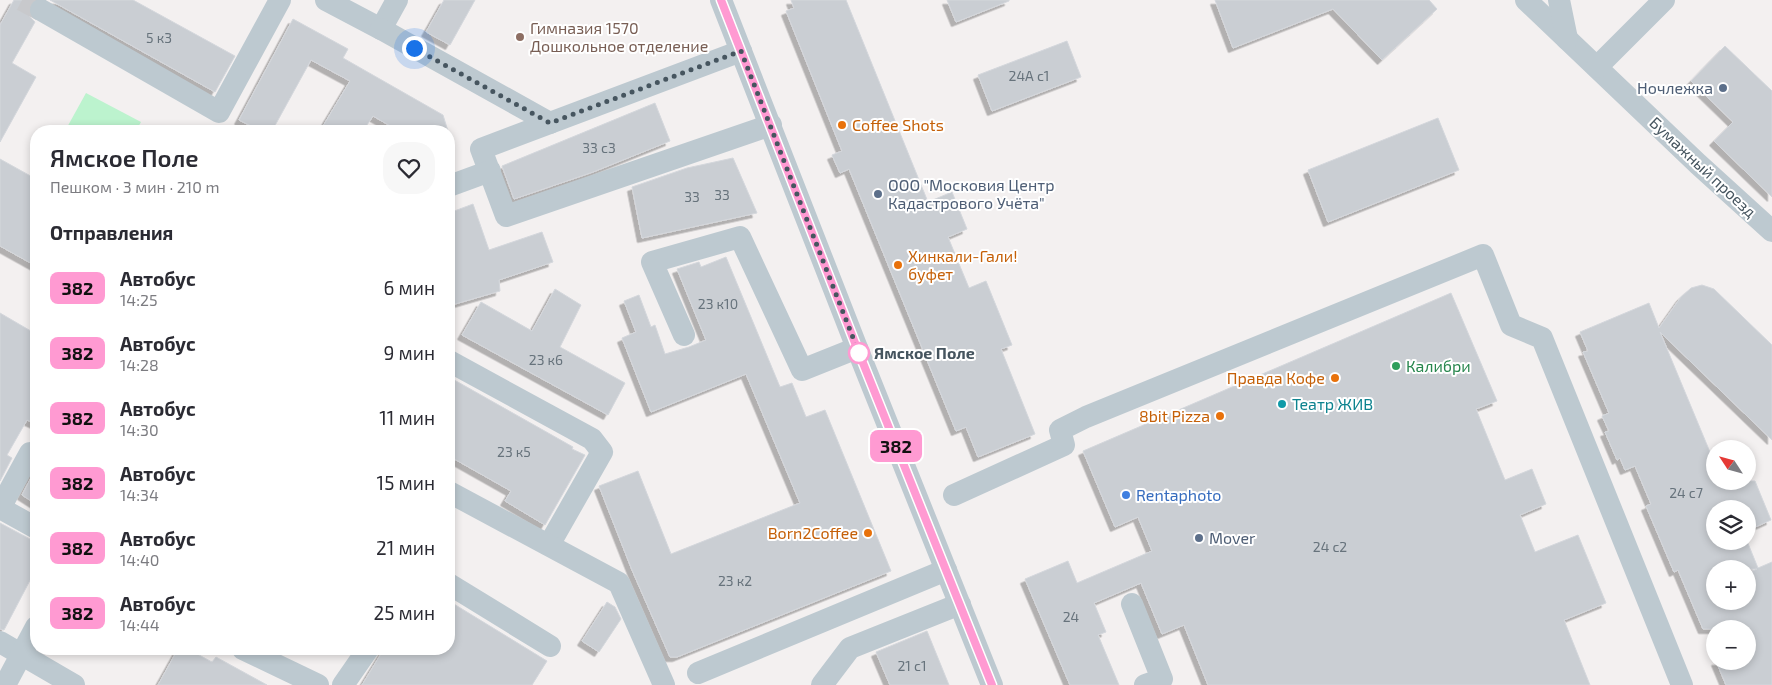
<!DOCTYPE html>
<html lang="ru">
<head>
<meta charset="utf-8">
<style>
	:root { --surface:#fff; --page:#f7f7f7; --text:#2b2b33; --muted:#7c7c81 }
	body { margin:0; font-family:"Exo 2",sans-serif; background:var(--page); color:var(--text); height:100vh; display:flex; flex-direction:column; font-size:19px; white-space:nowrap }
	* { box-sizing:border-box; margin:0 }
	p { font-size:16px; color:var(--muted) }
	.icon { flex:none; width:28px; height:28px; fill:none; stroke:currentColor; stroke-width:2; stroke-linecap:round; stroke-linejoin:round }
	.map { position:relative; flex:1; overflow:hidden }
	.side { position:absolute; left:30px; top:125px; width:425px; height:530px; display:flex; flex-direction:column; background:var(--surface); border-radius:20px; box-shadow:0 2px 8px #0003 }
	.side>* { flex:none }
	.badge { padding:0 10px; border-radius:8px; font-size:18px; line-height:32px }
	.needle { width:32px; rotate:306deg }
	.controls { position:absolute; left:1706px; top:440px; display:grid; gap:10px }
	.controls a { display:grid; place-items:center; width:50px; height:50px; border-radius:50%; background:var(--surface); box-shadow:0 2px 8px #0003; font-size:25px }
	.you { position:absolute; width:25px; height:25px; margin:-12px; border:4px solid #fff; border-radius:50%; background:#1a73e8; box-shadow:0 0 0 8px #1a73e833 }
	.map>.badge { position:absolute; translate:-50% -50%; box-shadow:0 0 0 2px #fff }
	h2 { padding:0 20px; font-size:19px; line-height:45px }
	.round { display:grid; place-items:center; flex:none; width:52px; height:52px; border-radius:20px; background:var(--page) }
	.head { display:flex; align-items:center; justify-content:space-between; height:85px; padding:0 20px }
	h1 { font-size:24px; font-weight:600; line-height:38px }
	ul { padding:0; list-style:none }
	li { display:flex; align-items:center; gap:15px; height:65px; padding:0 20px }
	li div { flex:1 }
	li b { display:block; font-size:19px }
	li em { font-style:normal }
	li .badge { min-width:55px; font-weight:700; text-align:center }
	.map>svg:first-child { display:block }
	.green { fill:#bcf3ce }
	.building { fill:#caced3; stroke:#d4d7dc; fill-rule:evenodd; filter:url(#shadow) }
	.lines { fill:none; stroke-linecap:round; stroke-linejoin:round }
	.minor-tunnel { stroke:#c8c9cc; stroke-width:22; stroke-dasharray:22 11; stroke-linecap:butt }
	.minor { stroke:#bdc9d0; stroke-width:22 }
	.line-casing { stroke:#fff; stroke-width:11 }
	.line { stroke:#ff9ad2; stroke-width:8 }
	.walk { stroke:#46555f; stroke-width:5; stroke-dasharray:0 9 }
	.education-dot { fill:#8d6e63; stroke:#fff; stroke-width:2 }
	.service-dot { fill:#5c6f8a; stroke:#fff; stroke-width:2 }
	.food-dot { fill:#e8710a; stroke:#fff; stroke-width:2 }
	.stop-dot { fill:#fff; stroke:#ff9ad2; stroke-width:2.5 }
	.leisure-dot { fill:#2e9e5b; stroke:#fff; stroke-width:2 }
	.culture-dot { fill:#0f9aa8; stroke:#fff; stroke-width:2 }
	.shop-dot { fill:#3f7fe0; stroke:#fff; stroke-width:2 }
	.labels { text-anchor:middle; stroke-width:4; stroke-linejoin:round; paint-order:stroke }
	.number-label { font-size:14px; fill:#67737c }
	.education-label { font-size:16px; fill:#785e54; stroke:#fff; text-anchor:start }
	.service-label { font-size:16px; fill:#4e5e75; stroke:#fff; text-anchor:start }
	.food-label { font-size:16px; fill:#c56008; stroke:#fff; text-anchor:end }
	.street-label { font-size:16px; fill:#46555f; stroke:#fff }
	.stop-label { font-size:16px; font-weight:bold; fill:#46555f; stroke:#fff; text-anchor:start }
	.leisure-label { font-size:16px; fill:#27864d; stroke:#fff; text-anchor:start }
	.culture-label { font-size:16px; fill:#0d838f; stroke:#fff; text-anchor:start }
	.shop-label { font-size:16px; fill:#366cbe; stroke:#fff; text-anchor:start }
</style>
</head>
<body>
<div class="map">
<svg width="1772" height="685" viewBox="0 0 1772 685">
	<defs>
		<filter id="shadow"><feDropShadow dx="-4.5" dy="4.5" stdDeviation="0" flood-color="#0004"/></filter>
	</defs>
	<rect width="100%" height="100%" fill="#f3f0f0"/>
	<polygon class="green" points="86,93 141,122 136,131 65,131"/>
	<g class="building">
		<polygon points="14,0 33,0 29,4 28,11 30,17 35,22 12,63 36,77 0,142 0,25"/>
		<polygon points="50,0 133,0 235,56 215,92"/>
		<polygon points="444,0 475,0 450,45 426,32"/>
		<polygon points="791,0 846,0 928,202 952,192 967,229 948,237 969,288 986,281 1012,345 1001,349 1035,434 978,457 966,427 956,431 849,169 840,173 832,155 842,151 786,11 794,8"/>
		<polygon points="947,0 1009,0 1009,1 956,22"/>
		<polygon points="1215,0 1429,0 1437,9 1382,60 1333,9 1233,48"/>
		<polygon points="293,19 348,49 343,58 443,115 448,131 399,131 373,116 363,131 320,131 350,81 311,60 272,131 261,131 239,120"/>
		<polygon points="1067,41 1081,77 992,111 978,75"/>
		<polygon points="1725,46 1772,91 1772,197 1714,141 1733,122 1691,81"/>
		<polygon points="655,103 670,141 593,172 514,199 502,166"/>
		<polygon points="1438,118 1459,170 1328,222 1308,170"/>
		<polygon points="733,158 757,213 642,238 632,187 687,168"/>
		<polygon points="0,159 36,179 36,266 0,246"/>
		<polygon points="473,204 489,250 542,232 553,262 499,280 500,291 455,304 449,287 449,213"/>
		<polygon points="726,257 780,387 792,383 806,417 825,410 891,571 677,657 670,657 632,570 599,486 638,471 671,554 800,503 746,374 651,412 622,338 636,332 624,301 639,295 651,327 655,325 665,354 689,347 706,340 677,269 699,262 701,267"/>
		<path d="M 1702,285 L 1714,289 L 1772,345 L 1772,440 L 1660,332 L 1715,464 L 1715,481 L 1755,481 L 1771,520 L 1753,528 L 1748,516 L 1748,509 L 1715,509 L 1715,541 L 1747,541 L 1758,568 L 1772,562 L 1772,685 L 1726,685 L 1716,661 L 1748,661 L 1748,629 L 1703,629 L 1678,570 L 1674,572 L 1646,506 L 1651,504 L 1635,466 L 1625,470 L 1620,458 L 1617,460 L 1605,432 L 1609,431 L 1602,416 L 1609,413 L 1583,352 L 1588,351 L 1580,332 L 1649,303 L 1659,328 L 1681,297 L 1691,288 ZM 1715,569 L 1757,569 L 1748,573 L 1748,601 L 1715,601 Z"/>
		<polygon points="555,289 581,305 560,347 625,383 608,415 462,335 481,302 532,331"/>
		<polygon points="1451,293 1497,401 1476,409 1505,480 1532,469 1546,504 1520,515 1535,552 1578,535 1606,603 1564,620 1590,685 1208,685 1184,625 1162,634 1141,583 1094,603 1106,632 1098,635 1119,685 1070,685 1025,579 1068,561 1077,583 1152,551 1138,517 1115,527 1083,451"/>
		<polygon points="0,313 36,334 36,424 27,420 7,455 12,458 0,481"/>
		<polygon points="449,377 573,447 572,449 585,455 545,525 505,501 511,491 449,456"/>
		<polygon points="35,470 36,471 36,504 22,495"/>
		<polygon points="0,523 30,539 36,541 36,569 4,630 0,629"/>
		<polygon points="449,601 547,661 532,685 362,685 384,649 449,649"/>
		<polygon points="607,602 615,607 621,619 599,652 582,641"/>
		<polygon points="927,631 949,685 890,685 876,652"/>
		<polygon points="178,649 188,649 212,662 216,657 267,685 158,685"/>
	</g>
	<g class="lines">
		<polyline class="minor-tunnel" points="22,0 41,10"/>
		<g class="minor">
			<polyline points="326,0 381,29 397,0"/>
			<polyline points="721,0 857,348 992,685"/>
			<polyline points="1526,0 1698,164 1772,231"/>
			<polyline points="1559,0 1567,39"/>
			<polyline points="41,10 219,112 280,0"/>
			<polyline points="381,29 550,123"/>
			<polyline points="741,51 481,149 506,216 771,125"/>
			<polyline points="1597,67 1664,0"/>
			<polyline points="449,186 490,171"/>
			<polyline points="684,335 652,262 740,237 802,370 857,348"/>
			<polyline points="449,361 592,439 602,452 549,545"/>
			<polyline points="30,453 0,508 36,528"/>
			<polyline points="449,492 619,583 664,685"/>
			<polyline points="954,495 1064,445 1060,430 1086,417 1483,255 1511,325 1542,338 1682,685"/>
			<polyline points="449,584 550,646"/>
			<polyline points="1132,604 1162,679 1145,685"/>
			<polyline points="0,642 74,685"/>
			<polyline points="243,649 318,685"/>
			<polyline points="698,673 946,570"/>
			<polyline points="5,685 36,627"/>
			<polyline points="343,685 368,649"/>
			<polyline points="822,685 850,648 960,604"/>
		</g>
	</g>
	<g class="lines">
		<g class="line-casing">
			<polyline id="line" points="721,0 857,348 992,685"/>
		</g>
		<use href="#line" class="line"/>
		<polyline class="walk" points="414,48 550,123 741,51 859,353"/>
	</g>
	<circle class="education-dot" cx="520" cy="37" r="5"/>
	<g class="service-dot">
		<circle cx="1723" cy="88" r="5"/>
		<circle cx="878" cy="194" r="5"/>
		<circle cx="1199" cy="538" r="5"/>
	</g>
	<g class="food-dot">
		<circle cx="842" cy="125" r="5"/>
		<circle cx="898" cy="265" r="5"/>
		<circle cx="1335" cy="378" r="5"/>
		<circle cx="1220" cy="416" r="5"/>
		<circle cx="868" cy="533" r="5"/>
	</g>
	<circle class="stop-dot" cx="859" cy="353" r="10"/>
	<circle class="leisure-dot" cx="1396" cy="366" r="5"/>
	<circle class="culture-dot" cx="1282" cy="404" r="5"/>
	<circle class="shop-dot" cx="1126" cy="495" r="5"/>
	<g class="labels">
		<g class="number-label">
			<text x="159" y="43">5 к3</text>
			<text x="1029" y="81">24А с1</text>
			<text x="599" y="153">33 с3</text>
			<text x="722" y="200">33</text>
			<text x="692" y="202">33</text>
			<text x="718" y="309">23 к10</text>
			<text x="546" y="365">23 к6</text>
			<text x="514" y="457">23 к5</text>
			<text x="1686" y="498">24 с7</text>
			<text x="1330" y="552">24 с2</text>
			<text x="735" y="586">23 к2</text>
			<text x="1071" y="622">24</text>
			<text x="912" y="671">21 с1</text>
		</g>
		<g class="education-label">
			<text x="530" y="34">Гимназия 1570<tspan x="530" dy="18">Дошкольное отделение</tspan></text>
		</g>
		<g class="service-label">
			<text x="1713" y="94" text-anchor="end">Ночлежка</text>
			<text x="888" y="191">ООО "Московия Центр<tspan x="888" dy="18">Кадастрового Учёта"</tspan></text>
			<text x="1209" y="544">Mover</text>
		</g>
		<g class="food-label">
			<text x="852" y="131" text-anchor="start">Coffee Shots</text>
			<text x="908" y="262" text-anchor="start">Хинкали-Гали!<tspan x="908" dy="18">буфет</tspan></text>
			<text x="1325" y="384">Правда Кофе</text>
			<text x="1210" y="422">8bit Pizza</text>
			<text x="858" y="539">Born2Coffee</text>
		</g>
		<g class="street-label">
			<text transform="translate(1703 167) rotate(43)" y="6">Бумажный проезд</text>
		</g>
		<g class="stop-label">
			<text x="874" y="359">Ямское Поле</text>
		</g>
		<g class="leisure-label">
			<text x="1406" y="372">Калибри</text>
		</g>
		<g class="culture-label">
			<text x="1292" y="410">Театр ЖИВ</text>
		</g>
		<g class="shop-label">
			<text x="1136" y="501">Rentaphoto</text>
		</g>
	</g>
</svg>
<div class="controls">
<a><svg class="needle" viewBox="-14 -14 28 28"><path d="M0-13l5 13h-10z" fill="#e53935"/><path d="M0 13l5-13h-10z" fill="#7c7c81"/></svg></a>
<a><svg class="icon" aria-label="layers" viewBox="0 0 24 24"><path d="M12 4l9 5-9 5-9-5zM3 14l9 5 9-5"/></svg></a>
<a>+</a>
<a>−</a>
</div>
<div class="you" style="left:414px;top:48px"></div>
<b class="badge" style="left:896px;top:446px;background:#ff9ad2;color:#111">382</b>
<section class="side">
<div class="head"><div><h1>Ямское Поле</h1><p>Пешком · 3 мин · 210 m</p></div><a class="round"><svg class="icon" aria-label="heart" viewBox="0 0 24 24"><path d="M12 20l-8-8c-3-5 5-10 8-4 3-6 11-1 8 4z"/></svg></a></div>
<h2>Отправления</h2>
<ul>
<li><span class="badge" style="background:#ff9ad2;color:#111">382</span><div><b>Автобус</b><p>14:25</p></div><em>6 мин</em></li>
<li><span class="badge" style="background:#ff9ad2;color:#111">382</span><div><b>Автобус</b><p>14:28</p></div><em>9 мин</em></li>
<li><span class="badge" style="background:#ff9ad2;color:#111">382</span><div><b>Автобус</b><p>14:30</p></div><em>11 мин</em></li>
<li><span class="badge" style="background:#ff9ad2;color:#111">382</span><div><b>Автобус</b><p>14:34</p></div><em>15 мин</em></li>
<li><span class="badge" style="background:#ff9ad2;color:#111">382</span><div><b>Автобус</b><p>14:40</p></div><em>21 мин</em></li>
<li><span class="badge" style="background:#ff9ad2;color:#111">382</span><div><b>Автобус</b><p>14:44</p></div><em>25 мин</em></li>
</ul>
</section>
</div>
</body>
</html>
